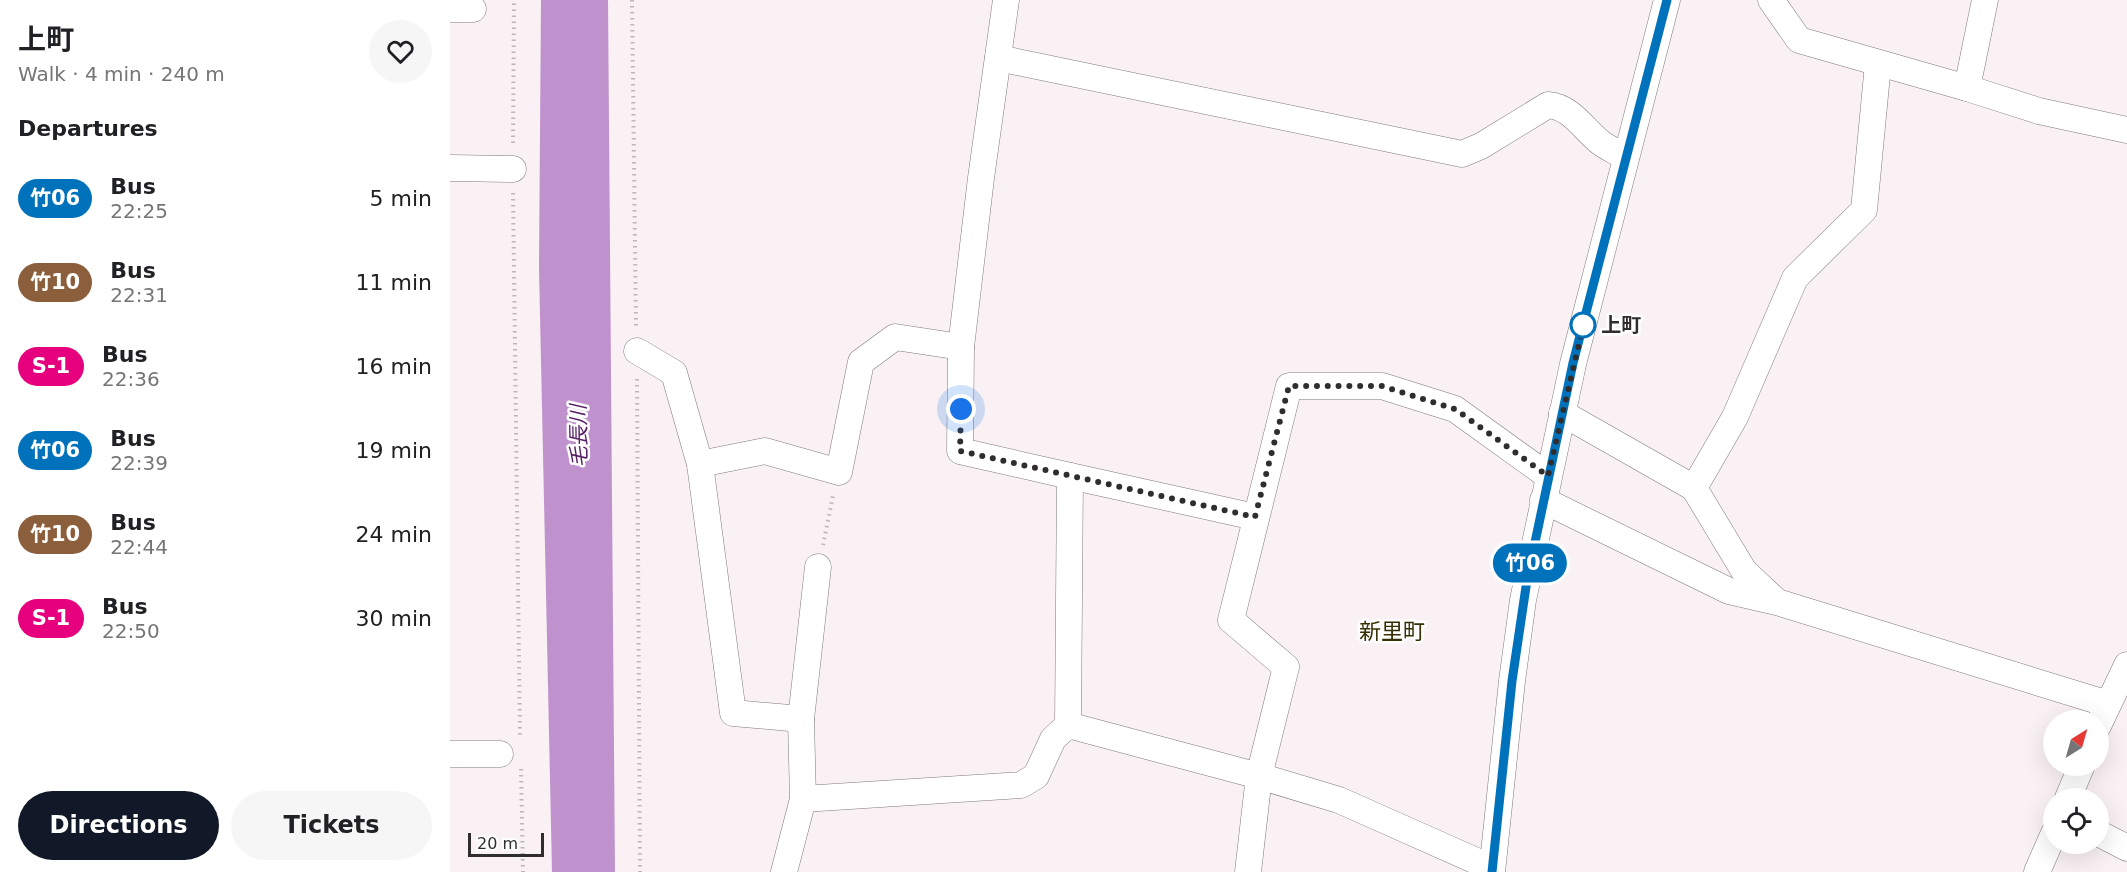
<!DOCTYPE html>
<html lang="en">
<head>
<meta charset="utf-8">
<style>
	:root { --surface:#fff; --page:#f6f6f6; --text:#202124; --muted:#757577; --accent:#111827 }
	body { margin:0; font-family:"DejaVu Sans","Noto Sans JP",sans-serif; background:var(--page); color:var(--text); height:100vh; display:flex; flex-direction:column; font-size:22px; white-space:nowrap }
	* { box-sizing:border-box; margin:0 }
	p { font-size:20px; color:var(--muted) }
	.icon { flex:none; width:33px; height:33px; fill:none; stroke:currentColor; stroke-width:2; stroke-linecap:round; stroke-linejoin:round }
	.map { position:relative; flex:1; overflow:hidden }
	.panel { display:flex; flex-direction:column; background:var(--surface); width:450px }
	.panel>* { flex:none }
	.badge { padding:0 12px; border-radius:20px; font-size:21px; line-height:39px }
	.needle { width:39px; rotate:37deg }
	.fabs { position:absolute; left:1593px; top:710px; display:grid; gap:12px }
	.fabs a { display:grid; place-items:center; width:66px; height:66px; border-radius:50%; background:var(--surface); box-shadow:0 6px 24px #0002; font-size:30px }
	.scale { position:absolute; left:18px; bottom:15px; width:76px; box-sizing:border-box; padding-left:6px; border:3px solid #302d2e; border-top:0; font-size:16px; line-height:21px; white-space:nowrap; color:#302d2e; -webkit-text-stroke:4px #fff; paint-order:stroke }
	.you { position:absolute; width:30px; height:30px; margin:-15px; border:4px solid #fff; border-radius:50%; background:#1a73e8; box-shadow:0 0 0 9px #1a73e833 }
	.map>.badge { position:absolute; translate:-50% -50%; box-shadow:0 0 0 3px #fff }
	h2 { padding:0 18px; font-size:22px; line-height:54px }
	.round { display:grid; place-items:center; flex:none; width:63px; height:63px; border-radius:32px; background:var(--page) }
	.headline { display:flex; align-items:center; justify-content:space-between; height:102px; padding:0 18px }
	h1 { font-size:28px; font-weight:700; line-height:45px }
	.cta { display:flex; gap:12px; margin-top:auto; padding:12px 18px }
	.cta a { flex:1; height:69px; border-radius:36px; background:var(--accent); color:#fff; font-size:24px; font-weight:700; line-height:69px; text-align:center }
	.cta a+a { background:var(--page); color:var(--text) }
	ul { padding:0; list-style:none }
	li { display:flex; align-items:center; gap:18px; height:84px; padding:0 18px }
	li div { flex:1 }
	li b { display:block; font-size:22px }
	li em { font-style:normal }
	li .badge { min-width:66px; font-weight:700; text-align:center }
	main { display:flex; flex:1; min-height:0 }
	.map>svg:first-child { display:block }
	.water { fill:#bf92cd }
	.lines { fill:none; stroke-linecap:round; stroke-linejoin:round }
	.minor-casing { stroke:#81797b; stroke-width:27 }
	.path { stroke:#bdb6b8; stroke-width:4; stroke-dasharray:1.5 4.5; stroke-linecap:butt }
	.minor { stroke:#fff; stroke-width:26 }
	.line-casing { stroke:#fff; stroke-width:14 }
	.line { stroke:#0072bc; stroke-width:9 }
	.walk { stroke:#302d2e; stroke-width:6; stroke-dasharray:0 10.8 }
	.stop-dot { fill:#fff; stroke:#0072bc; stroke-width:3 }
	.labels { text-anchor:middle; stroke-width:5; stroke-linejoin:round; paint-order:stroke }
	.stop-label { font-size:20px; font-weight:bold; fill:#302d2e; stroke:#fff; text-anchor:start }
	.water-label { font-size:21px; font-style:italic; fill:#582067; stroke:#fff }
	.quarter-label { font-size:22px; fill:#352f03; stroke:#fff }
</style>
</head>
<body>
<main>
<section class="panel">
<div class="headline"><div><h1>上町</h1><p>Walk · 4 min · 240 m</p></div><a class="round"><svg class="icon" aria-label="heart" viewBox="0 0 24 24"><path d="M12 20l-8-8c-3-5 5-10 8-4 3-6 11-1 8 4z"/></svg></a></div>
<h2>Departures</h2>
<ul>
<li><span class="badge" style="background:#0072bc;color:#fff">竹06</span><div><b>Bus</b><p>22:25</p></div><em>5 min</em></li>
<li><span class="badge" style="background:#8b5e3c;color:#fff">竹10</span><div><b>Bus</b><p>22:31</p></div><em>11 min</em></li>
<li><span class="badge" style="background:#e6007e;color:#fff">S-1</span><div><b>Bus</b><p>22:36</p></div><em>16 min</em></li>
<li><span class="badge" style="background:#0072bc;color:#fff">竹06</span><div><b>Bus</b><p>22:39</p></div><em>19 min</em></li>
<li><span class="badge" style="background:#8b5e3c;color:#fff">竹10</span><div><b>Bus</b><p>22:44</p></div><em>24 min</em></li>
<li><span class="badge" style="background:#e6007e;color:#fff">S-1</span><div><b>Bus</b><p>22:50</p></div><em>30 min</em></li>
</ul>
<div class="cta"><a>Directions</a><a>Tickets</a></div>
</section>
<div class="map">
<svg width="1677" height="872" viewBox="0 0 1677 872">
	<rect width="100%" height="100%" fill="#f9f1f3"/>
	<polygon class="water" points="91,0 158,0 165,872 102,872 89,268"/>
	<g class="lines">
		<g class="minor-casing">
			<g id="minor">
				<polyline points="1321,0 1349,40 1517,88 1589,111 1677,130"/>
				<polyline points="0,9 23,9"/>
				<path d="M 548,58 L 1012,154 L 1031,146 L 1098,105 C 1122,107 1133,129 1151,143 C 1158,148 1167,152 1175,157"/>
				<polyline points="1517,88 1535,0"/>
				<polyline points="0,168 63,169"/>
				<polyline points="187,351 224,373 250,464 283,713 351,719"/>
				<polyline points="1112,413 1244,488 1285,417 1345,278 1414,210 1428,64"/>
				<polyline points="250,464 315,451 389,472 411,362 445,337 511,347"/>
				<polyline points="620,476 805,517"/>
				<polyline points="1244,488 1294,571 1326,601"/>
				<polyline points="1093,500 1279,591 1327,602 1658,704"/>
				<polyline points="618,725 809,776 889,800 1042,868"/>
				<polyline points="1648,726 1677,665"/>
				<polyline points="0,754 50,754"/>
				<polyline points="1618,798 1632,765"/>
				<polyline points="353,799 571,785 586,776 603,739 618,725 620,476 510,451 511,347 531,178 556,0"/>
				<polyline points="1648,833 1677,848"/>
				<polyline points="334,872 353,799 351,719 368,567"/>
				<polyline points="798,872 809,776 836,667 781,620 839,386 932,386 1005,409 1098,476"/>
				<polyline points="1042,872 1062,681 1073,600 1123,364 1217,0"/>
				<polyline points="1587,872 1604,833"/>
			</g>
		</g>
		<g class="path">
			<polyline points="182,0 186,326"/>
			<polyline points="63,143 64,0"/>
			<polyline points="63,193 70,737"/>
			<polyline points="187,379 190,872"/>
			<polyline points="373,545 383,496"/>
			<polyline points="71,769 73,872"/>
		</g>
		<use href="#minor" class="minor"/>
	</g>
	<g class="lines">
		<g class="line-casing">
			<polyline id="line" points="1042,872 1062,681 1077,580 1123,363 1217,0"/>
		</g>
		<use href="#line" class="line"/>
		<polyline class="walk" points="511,409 510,451 805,517 839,386 932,386 1005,409 1098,476 1135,318 1133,325"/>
	</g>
	<circle class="stop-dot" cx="1133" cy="325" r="12"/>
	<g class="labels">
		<g class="stop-label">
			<text x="1151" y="332">上町</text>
		</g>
		<g class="water-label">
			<text transform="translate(129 436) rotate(-91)" y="7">毛長川</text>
		</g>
		<g class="quarter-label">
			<text x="942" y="639">新里町</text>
		</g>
	</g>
</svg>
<div class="fabs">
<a><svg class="needle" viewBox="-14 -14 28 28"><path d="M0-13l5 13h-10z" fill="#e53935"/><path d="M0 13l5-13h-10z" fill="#757577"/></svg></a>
<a><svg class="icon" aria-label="locate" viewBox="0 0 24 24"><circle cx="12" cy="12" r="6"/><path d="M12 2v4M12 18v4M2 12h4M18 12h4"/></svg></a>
</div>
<div class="scale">20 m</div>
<div class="you" style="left:511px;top:409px"></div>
<b class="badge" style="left:1080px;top:563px;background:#0072bc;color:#fff">竹06</b>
</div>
</main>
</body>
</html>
